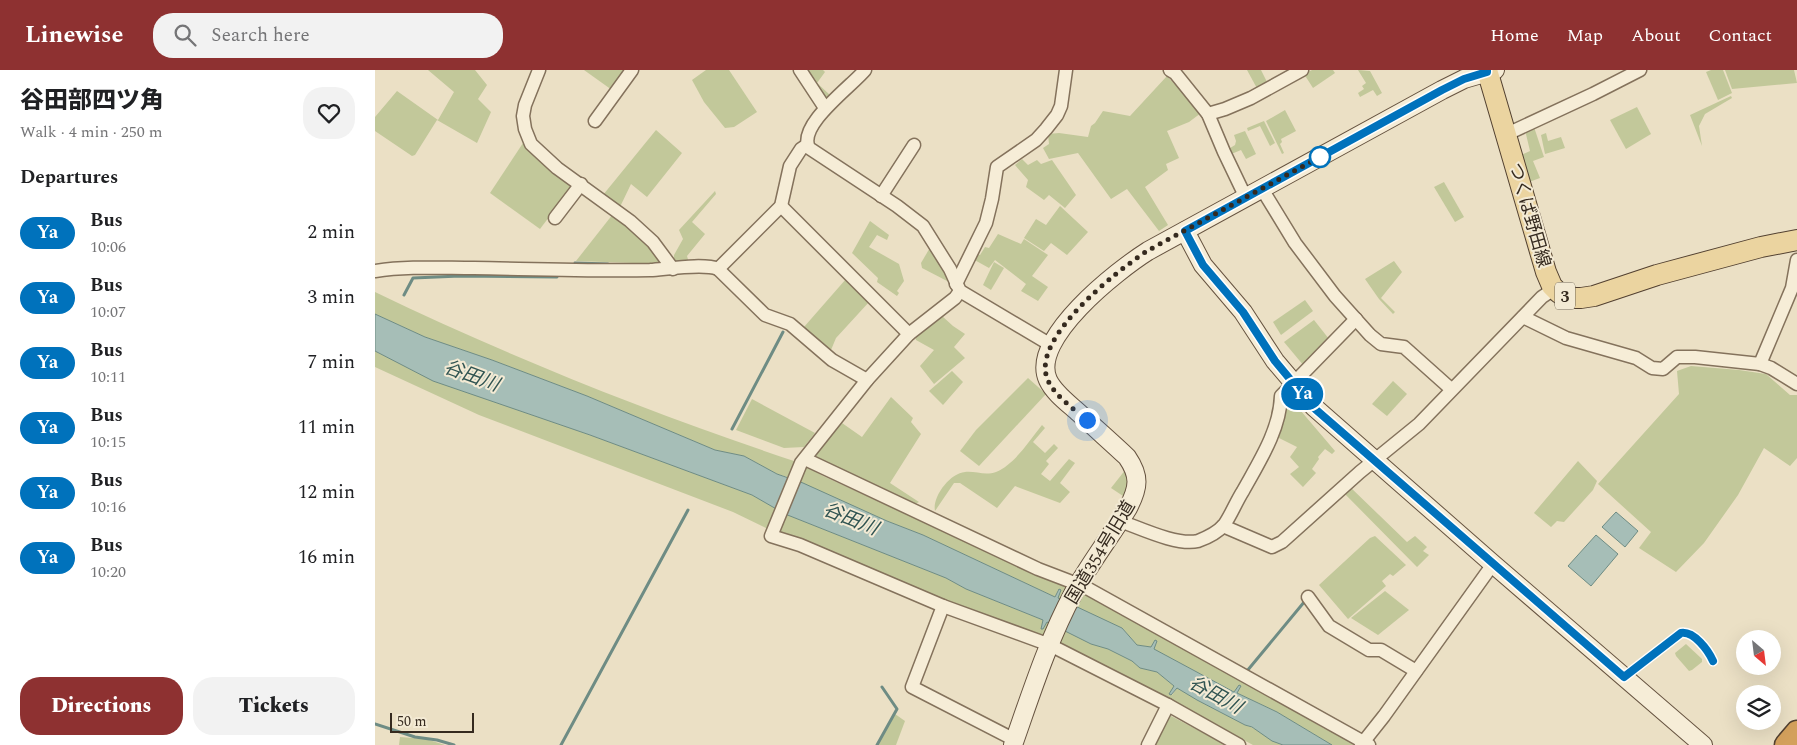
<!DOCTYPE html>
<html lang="en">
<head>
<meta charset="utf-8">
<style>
	:root { --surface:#fff; --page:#f2f2f2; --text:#202124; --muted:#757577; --accent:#8e3131 }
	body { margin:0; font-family:Spectral,"Noto Sans JP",serif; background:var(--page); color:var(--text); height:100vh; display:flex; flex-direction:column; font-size:19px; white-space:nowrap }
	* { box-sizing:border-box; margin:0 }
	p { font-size:16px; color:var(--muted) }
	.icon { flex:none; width:28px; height:28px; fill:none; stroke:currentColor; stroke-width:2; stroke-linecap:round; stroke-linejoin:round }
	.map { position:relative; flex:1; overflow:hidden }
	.side { display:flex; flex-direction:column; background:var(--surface); width:375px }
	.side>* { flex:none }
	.badge { padding:0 10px; border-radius:16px; font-size:18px; line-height:32px }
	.needle { width:32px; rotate:152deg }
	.fabs { position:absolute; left:1361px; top:560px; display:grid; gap:10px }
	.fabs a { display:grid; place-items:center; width:45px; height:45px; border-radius:50%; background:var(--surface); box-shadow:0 5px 20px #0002; font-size:25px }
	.scale { position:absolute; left:15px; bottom:12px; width:84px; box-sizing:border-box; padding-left:5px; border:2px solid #352a1f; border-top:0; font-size:14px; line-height:18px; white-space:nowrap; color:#352a1f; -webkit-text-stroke:4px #f3ead4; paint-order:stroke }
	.you { position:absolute; width:25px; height:25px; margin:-12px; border:4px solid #fff; border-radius:50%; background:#1a73e8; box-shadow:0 0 0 8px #1a73e833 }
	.map>.badge { position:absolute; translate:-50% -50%; box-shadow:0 0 0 2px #fff }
	h2 { padding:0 20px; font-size:19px; line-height:45px }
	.round { display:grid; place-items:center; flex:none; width:52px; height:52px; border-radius:20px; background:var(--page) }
	.headline { display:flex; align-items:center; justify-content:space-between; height:85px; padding:0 20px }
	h1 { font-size:24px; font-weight:800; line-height:38px }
	.primary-button { display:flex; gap:10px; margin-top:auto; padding:10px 20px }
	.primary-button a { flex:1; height:58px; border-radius:20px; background:var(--accent); color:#fff; font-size:20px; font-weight:800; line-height:58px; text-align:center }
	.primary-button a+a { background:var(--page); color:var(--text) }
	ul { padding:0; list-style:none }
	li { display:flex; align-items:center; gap:15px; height:65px; padding:0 20px }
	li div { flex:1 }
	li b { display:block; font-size:19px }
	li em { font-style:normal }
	li .badge { min-width:55px; font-weight:700; text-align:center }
	header { display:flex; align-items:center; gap:30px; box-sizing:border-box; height:70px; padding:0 25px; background:var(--accent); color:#fff }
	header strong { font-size:24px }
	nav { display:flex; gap:28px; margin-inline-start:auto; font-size:18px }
	.search { width:350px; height:45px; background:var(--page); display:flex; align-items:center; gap:12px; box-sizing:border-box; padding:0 18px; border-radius:20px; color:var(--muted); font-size:19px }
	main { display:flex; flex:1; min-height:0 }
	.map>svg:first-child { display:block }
	.green { fill:#c2c89a }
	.water { fill:#a6beb7; stroke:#6e8c84 }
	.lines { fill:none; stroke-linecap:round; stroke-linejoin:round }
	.stream { stroke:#6e8c84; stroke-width:3 }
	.street-casing { stroke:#84725c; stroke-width:15 }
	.secondary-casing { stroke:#665340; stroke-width:20 }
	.primary-casing { stroke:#524030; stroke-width:22 }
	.highway-casing { stroke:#524030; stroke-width:25 }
	.street { stroke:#f6edd7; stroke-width:12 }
	.secondary { stroke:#f6edd7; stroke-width:18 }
	.primary { stroke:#ebd4a0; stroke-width:20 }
	.highway { stroke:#d3a05c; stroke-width:22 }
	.line-casing { stroke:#fff; stroke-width:11 }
	.line { stroke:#0072bc; stroke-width:8 }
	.walk { stroke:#352a1f; stroke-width:5; stroke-dasharray:0 9 }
	.stop-dot { fill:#fff; stroke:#0072bc; stroke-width:2.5 }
	.labels { text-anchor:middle; stroke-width:4; stroke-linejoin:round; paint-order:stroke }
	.shield { fill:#f3ead4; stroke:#6e6455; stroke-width:1 }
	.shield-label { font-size:16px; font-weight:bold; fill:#352a1f }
	.street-label { font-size:18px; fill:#352a1f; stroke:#f3ead4 }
	.water-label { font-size:19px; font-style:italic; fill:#305452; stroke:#f3ead4 }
</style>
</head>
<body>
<header>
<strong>Linewise</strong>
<div class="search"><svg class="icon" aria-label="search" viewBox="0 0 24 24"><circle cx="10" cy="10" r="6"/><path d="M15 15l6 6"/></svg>Search here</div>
<nav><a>Home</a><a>Map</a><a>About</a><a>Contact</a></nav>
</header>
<main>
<section class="side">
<div class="headline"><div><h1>谷田部四ツ角</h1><p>Walk · 4 min · 250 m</p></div><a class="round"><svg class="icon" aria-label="heart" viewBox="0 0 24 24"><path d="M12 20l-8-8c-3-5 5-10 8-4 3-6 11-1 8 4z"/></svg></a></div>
<h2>Departures</h2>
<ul>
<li><span class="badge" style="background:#0072bc;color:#fff">Ya</span><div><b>Bus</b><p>10:06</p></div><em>2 min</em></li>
<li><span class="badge" style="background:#0072bc;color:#fff">Ya</span><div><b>Bus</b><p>10:07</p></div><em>3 min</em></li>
<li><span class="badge" style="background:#0072bc;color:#fff">Ya</span><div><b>Bus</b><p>10:11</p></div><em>7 min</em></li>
<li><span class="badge" style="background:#0072bc;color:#fff">Ya</span><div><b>Bus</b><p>10:15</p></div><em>11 min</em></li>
<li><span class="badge" style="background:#0072bc;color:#fff">Ya</span><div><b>Bus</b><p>10:16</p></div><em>12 min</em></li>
<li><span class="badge" style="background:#0072bc;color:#fff">Ya</span><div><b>Bus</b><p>10:20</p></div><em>16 min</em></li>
</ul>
<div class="primary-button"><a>Directions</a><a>Tickets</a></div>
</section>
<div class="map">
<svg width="1422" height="675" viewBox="0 0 1422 675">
	<rect width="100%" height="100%" fill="#ebe0c5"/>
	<g class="green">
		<polygon points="53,0 100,0 112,15 103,29 116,42 102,73 62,50 40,85 37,86 0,61 0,47 22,21 63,50 79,22"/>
		<polygon points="209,0 251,0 237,20"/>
		<polygon points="331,0 354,0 382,42 359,57 350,58 329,32 317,10"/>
		<polygon points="430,0 448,0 450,2 442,13 455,25 471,8 475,10 455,29 450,28"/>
		<polygon points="872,0 886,0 892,12 884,22"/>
		<polygon points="937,0 958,0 960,3 938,18 929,4"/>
		<polygon points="983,0 995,1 1007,23 1002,26 998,20 985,27 983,23 989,19 987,16 991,13"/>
		<polygon points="1336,0 1348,0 1357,23 1343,30 1331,2"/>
		<polygon points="1350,0 1419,0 1422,13 1357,19"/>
		<polygon points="792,6 826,43 814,52 792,61 804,88 791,94 793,100 770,117 793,155 784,161 752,119 736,129 703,83 674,89 668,78 674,74 673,64 684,63 713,67 716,56 720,53 728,41 755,46"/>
		<polygon points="1356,26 1357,28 1330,44 1324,56 1327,76 1315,45"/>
		<polygon points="1262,37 1276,64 1251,79 1235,50"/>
		<polygon points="910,40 921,61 906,69 907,72 905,74 909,83 907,84 891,51"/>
		<polygon points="889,51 900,73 895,76 885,56 873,61 872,58"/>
		<polygon points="1159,57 1169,87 1158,91 1165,108 1154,112 1146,85 1155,81 1150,60"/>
		<polygon points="281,60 307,83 272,127 256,114 244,139 228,125"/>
		<polygon points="870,61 881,84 871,89 866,80 854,85 852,80 860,75 861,71 859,65"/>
		<polygon points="1171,63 1173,71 1186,67 1190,78 1170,84 1166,65"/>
		<polygon points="150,70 199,114 165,159 115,123"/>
		<polygon points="647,89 653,95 662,90 666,94 677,90 701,125 690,138 674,125 669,130 651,117 653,110 640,95"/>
		<polygon points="1069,112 1089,147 1080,152 1059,117"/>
		<polygon points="340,121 341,124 317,152 330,164 312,186 314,193 299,193 299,185 308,169 304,160"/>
		<polygon points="685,136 713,162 692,185 676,173 669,181 649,168 661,149 671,155"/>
		<polygon points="238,144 252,156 288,192 286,194 201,191"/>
		<polygon points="495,151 514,165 512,170 502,165 494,177 524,194 529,211 522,221 524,223 522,226 502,212 503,208 477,183"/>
		<polygon points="623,164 646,174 649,169 673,185 657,206 673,217 663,231 646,221 651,214 620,190 614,198 596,188 600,183 605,185 610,177 614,178"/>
		<polygon points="556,176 574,212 547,198 546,193"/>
		<polygon points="1019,191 1027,202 1006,228 1020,242 1018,244 1004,229 990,209"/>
		<polygon points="619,192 629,198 616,220 608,215"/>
		<polygon points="471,209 494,232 461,268 456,280 429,257"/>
		<path d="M 0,222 C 137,288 278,344 422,392 L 416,408 L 402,404 L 369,386 L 340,380 L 212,326 L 117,290 L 50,267 L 0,244 Z"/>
		<polygon points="930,230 938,241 906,265 898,252"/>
		<polygon points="567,246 578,256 590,264 579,277 590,288 559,314 545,296 559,280 541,270 540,266"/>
		<polygon points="939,250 954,269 929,296 909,272"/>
		<polygon points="0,281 59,311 215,365 377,425 402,439 395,460 358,442 104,345 0,297"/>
		<polygon points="1316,296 1364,300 1391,304 1415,325 1422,325 1422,388 1415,396 1389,378 1363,425 1329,473 1301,502 1264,478 1276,462 1223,414 1304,324 1302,301"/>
		<polygon points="577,301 588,312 568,335 554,321"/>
		<polygon points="653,308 671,324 604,396 585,381 601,360"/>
		<polygon points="1018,311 1032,324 1012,346 997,334"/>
		<polygon points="516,327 538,348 536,352 546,364 515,413 544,432 538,435 443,390 441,385 445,377 467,353 487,367"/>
		<polygon points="914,327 960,381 957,384 950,379 943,387 944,389 937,399 941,403 928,417 915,404 924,397 915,387 922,377 902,367"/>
		<polygon points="377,329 440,363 429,377 409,378 361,360"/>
		<path d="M 667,355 L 670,358 L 658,372 L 670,383 L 679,374 L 683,378 L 671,391 L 674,394 L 666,404 L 675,411 L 694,389 L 700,393 L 685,413 L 695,422 L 685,433 L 640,416 L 622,438 L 585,413 L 579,413 L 560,441 C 557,427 575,403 590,402 C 601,401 610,406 621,402 C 640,394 654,371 667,355 Z"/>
		<polygon points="1203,391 1222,411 1218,420 1189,452 1182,451 1176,457 1159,443"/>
		<polygon points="430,395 448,406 691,517 686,529 683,528 685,520 683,520 680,527 548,465 512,451 424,412"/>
		<polygon points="751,399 754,406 751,428 736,418"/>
		<polygon points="974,416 1032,472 1040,466 1052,477 1048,481 1054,485 1042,497 968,422"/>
		<polygon points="410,444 571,508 591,519 668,550 666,559 672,552 675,553 669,567 564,530 401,463"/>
		<polygon points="1000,466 1031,495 1018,506 1015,504 1007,511 1011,516 973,549 944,515 995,468"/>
		<polygon points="1010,521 1034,540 1003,565 976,548"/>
		<polygon points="708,522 910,635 948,658 981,673 980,675 957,675 902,642 862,623 866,616 864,615 860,622 778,579 782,572 780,570 776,577 762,575 747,558 701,537"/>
		<path d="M 689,560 L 716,574 L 733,579 L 757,591 L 765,598 L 782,602 L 799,616 L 795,624 L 797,625 L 802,618 L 822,630 L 870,655 C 884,659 894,670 908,675 L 878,675 L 684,572 Z"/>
		<polygon points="1311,574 1327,589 1327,592 1317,600 1314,601 1301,586 1300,583"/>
		<polygon points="520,644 530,651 521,675 502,675"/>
		<polygon points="796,646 851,675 778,675 792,647"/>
		<polygon points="25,667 51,669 70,675 24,675"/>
	</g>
	<g class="water">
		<polygon points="0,244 50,267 117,290 212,326 340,380 369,386 402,404 428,413 512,451 548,465 680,527 684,519 686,520 683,528 747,558 762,575 776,577 780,570 782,571 779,579 859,622 864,615 866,616 862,623 902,642 957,675 908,675 897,671 877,657 870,655 822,630 802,618 796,625 794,624 799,616 782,602 765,598 757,591 733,579 716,574 672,552 668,559 666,559 668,550 591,519 571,508 410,444 377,425 215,365 58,311 0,281"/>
		<polygon points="1241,442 1263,461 1250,477 1227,457"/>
		<polygon points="1221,465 1243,484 1216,516 1193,496"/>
	</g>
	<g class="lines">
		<g class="stream">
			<polyline points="200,193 233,194"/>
			<polyline points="29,225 38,208 85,206 182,207"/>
			<polyline points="357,359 408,262"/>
			<polyline points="872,601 930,531"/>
			<polyline points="0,654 40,667 62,670 79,675"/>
			<polyline points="186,675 313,440"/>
			<polyline points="502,675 522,639 507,617"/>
		</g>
		<g class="street-casing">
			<g id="street">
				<polyline points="164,0 150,35 148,46 150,59 156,74 182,98 255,151 278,172 298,199"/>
				<polyline points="425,0 450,38"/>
				<path d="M 490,0 C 477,16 422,55 434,78 L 522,136 L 548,156 L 575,199 L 585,221 L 676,275"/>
				<polyline points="795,0 800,3 833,44 849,82 871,128"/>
				<polyline points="833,44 850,39 876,28 927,0"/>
				<polyline points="220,51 257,0"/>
				<polyline points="1132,64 1218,24 1265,0"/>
				<polyline points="887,119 920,173 960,226 995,265 1006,274 1029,277 1076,319"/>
				<polyline points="506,126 539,75"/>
				<polyline points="406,136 534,264"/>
				<polyline points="180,148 206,114"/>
				<polyline points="343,199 406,136 415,96 426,79 432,75"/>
				<path d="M 0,201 C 32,196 66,198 99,198 C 158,199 216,201 275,200 C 292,199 329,193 343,199 L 390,245 L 415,254 L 457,290 L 492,310"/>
				<polyline points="581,214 611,153 617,129 622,97 661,70 671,59 682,45 686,36 691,0"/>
				<polyline points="585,221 580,228 534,264 492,310 426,393 396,466 425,475 568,536 675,575 793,635 864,675"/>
				<polyline points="1148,247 1191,268 1261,288 1277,298 1288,299 1302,287 1320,287 1385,294 1396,298 1422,314"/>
				<polyline points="1385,294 1417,218 1422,190"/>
				<polyline points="430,389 663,499 710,517 994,675"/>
				<path d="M 745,451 C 765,458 802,476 823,471 C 831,468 843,462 849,455 C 856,445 861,432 868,421 C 884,392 905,360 906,326 L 981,249"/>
				<polyline points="848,456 897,477 907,472 985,402 1044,354 1167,227 1179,219"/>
				<polyline points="933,527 954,556 994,580 1006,580 1041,601"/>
				<polyline points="568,536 537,617 640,670"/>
				<polyline points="773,675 793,635"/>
				<polyline points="986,675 1009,646 1118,494"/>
			</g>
		</g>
		<g class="secondary-casing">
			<g id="secondary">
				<polyline points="810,161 828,195 868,242 900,291 939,337 1118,494 1328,675"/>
				<path d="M 638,675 C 656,624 673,570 699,522 C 715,493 736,466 753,438 C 764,417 765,406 752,387 C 736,372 720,358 704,343 C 693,333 679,323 673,310 C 654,269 743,200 773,181 L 1067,20 L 1089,9 L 1120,0"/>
			</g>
		</g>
		<g class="primary-casing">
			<polyline id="primary" points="1112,0 1171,202 1177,216 1184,223 1196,228 1206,228 1219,226 1282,205 1386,177 1422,170"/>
		</g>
		<g class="highway-casing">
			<polyline id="highway" points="1411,675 1422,662"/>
		</g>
		<use href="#street" class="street"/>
		<use href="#secondary" class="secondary"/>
		<use href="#primary" class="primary"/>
		<use href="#highway" class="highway"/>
	</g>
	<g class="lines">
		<g class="line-casing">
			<path id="line" d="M 1112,0 L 1112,2 L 1089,9 L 1067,20 L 810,161 L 828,195 L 868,242 L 900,291 L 939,338 L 1249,607 L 1306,563 C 1319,561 1333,580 1338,591"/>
		</g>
		<use href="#line" class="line"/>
		<path class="walk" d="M 712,350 C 699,339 678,325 672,308 C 657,267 742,201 772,181 L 945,87"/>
	</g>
	<circle class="stop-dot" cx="945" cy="87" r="10"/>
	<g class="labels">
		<rect class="shield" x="1180" y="212.5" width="20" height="27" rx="4"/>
		<g class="shield-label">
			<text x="1190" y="232">3</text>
		</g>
		<g class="street-label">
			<text transform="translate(1155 145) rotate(74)" y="6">つくば野田線</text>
			<text transform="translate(725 482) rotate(-59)" y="6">国道354号旧道</text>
		</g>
		<g class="water-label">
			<text transform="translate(97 305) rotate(20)" y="7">谷田川</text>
			<text transform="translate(476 448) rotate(22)" y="7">谷田川</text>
			<text transform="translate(841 624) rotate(29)" y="7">谷田川</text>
		</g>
	</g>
</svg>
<div class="fabs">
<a><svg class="needle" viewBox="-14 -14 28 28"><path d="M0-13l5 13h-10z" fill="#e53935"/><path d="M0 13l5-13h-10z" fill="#757577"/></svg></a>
<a><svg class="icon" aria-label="layers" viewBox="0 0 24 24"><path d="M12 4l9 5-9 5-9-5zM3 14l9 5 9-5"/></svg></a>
</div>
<div class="scale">50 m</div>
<div class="you" style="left:712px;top:350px"></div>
<b class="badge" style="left:927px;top:324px;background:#0072bc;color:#fff">Ya</b>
</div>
</main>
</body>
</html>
